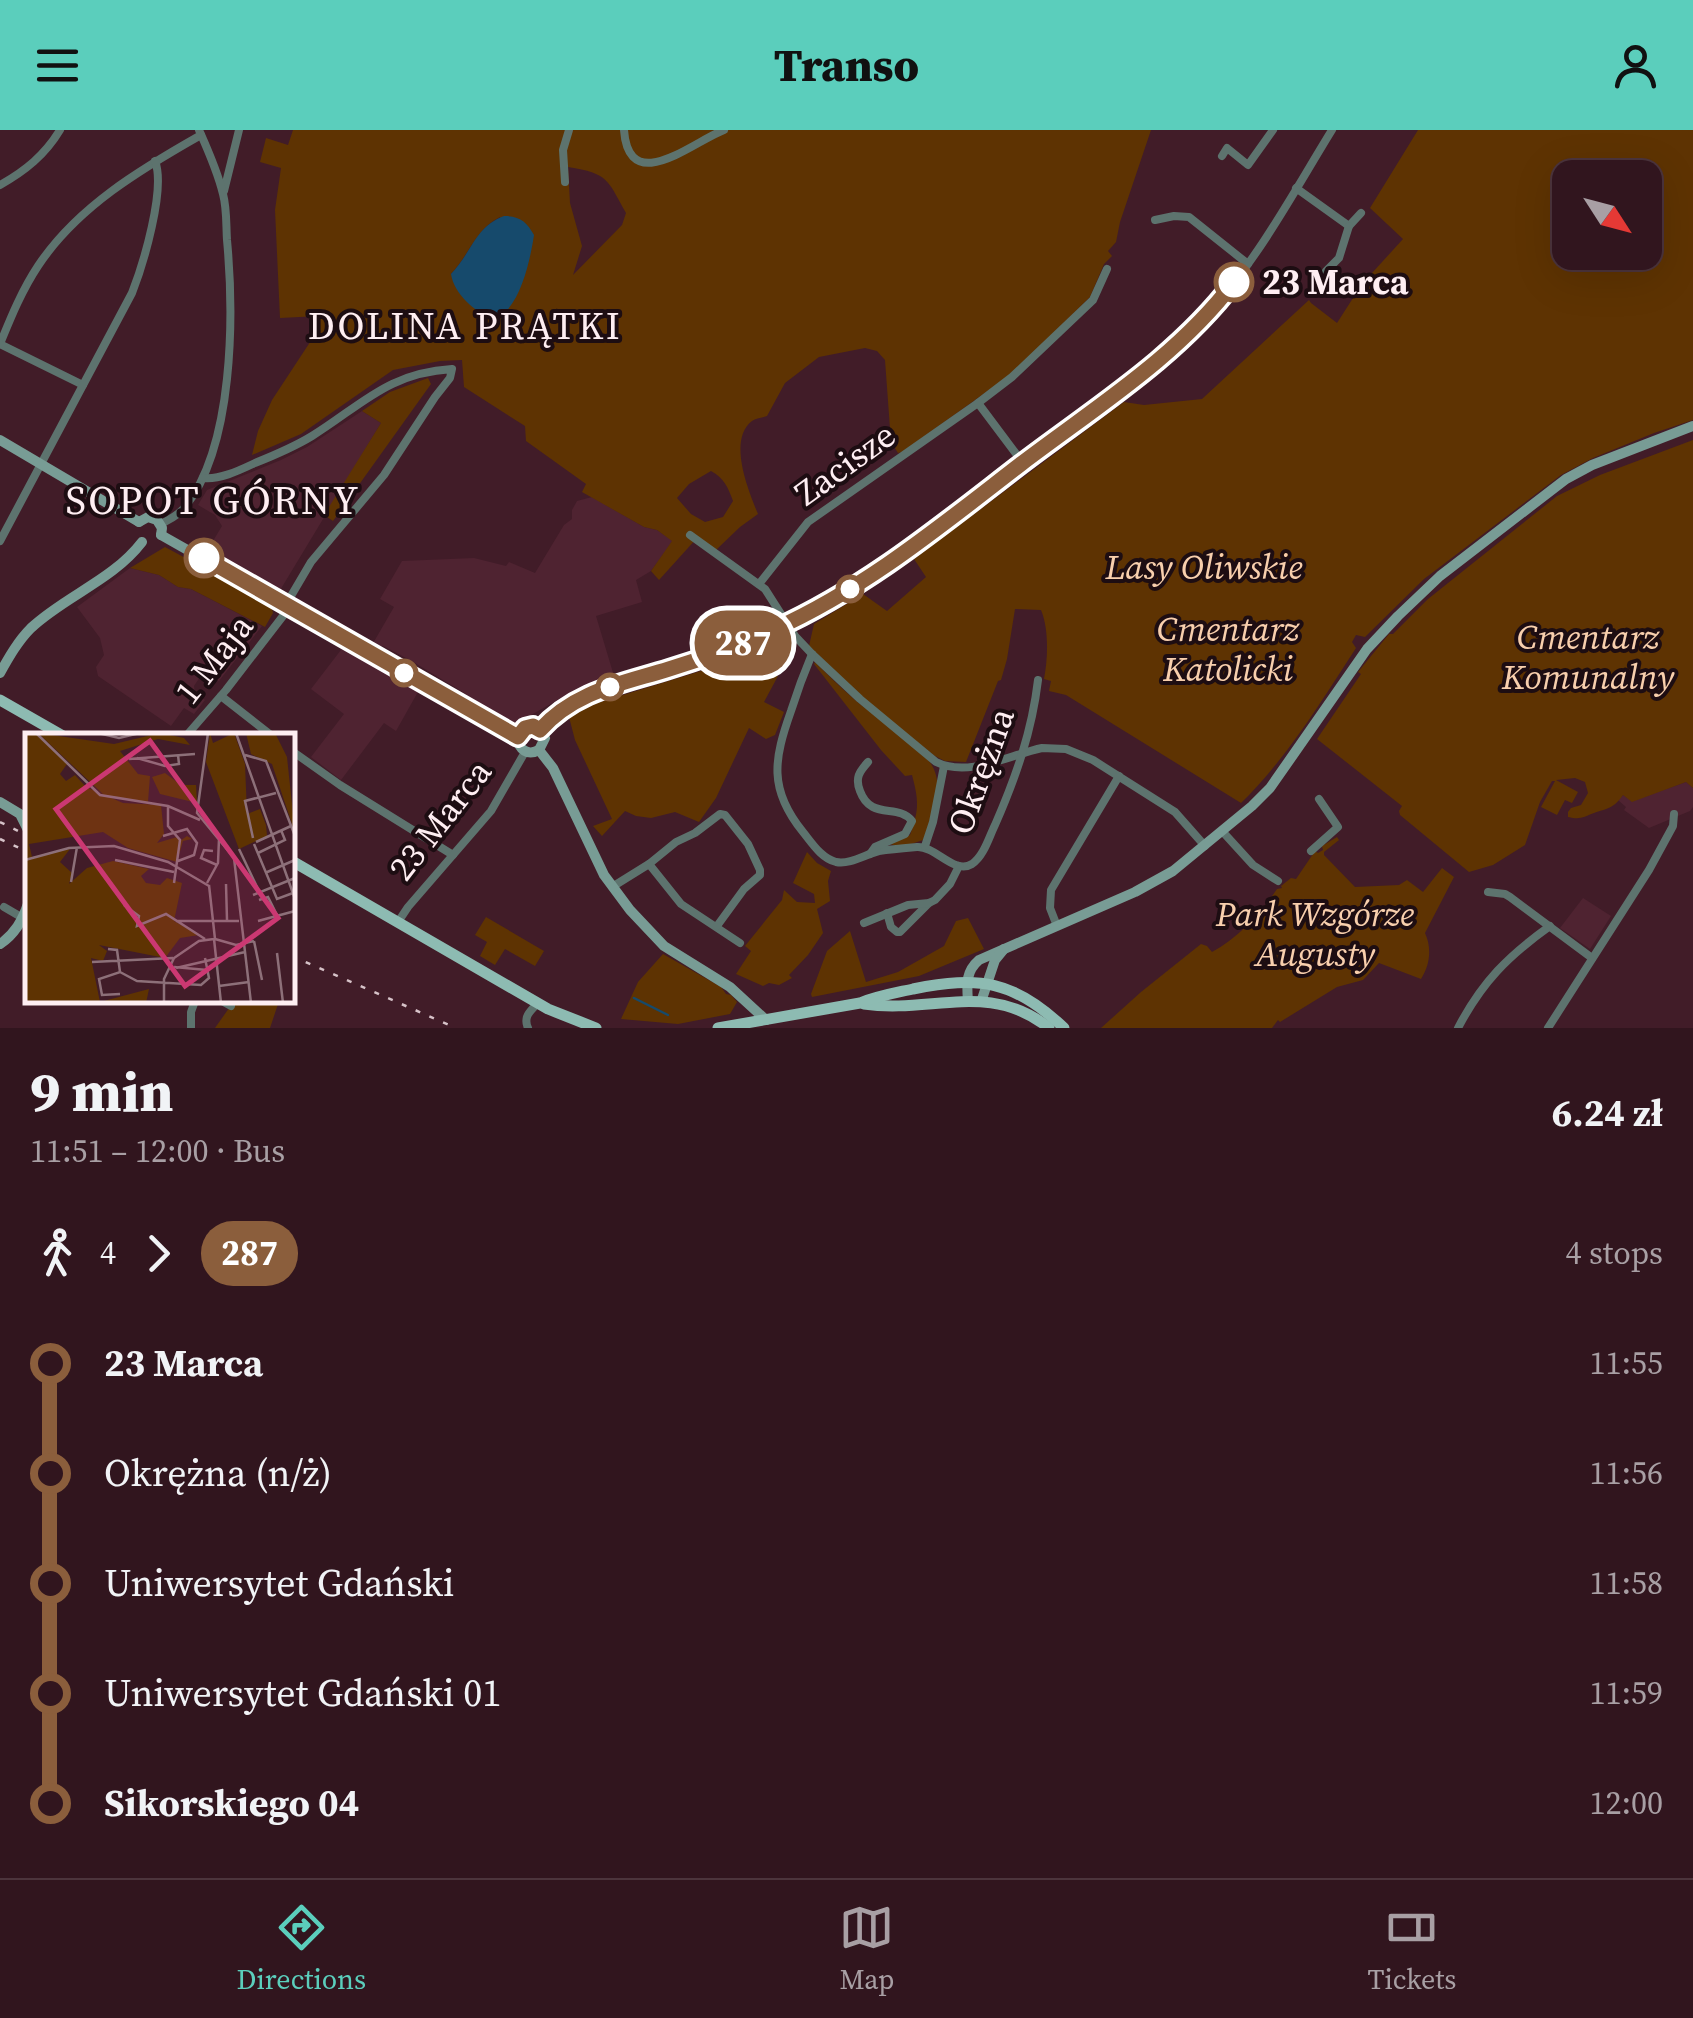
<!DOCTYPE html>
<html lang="en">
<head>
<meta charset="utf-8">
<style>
	:root { --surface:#31151e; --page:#3d222b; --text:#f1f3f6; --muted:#a89fa4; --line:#4c343c; --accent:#5bcebc }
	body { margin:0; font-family:"Source Serif 4",serif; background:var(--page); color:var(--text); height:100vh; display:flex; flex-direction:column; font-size:38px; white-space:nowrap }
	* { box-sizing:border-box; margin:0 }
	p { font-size:32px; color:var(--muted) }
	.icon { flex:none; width:55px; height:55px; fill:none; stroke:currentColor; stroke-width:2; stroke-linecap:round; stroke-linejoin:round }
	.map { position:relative; height:898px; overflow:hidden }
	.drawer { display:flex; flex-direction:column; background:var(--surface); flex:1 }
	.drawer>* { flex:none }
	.badge { padding:0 20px; border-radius:32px; font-size:35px; line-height:65px }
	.needle { width:65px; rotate:126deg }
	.fabs { position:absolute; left:1552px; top:30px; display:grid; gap:20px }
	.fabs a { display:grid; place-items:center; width:110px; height:110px; border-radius:20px; background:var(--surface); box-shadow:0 10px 40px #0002,0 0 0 2px var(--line); font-size:50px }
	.map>.badge { position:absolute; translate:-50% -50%; box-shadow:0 0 0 5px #fff }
	.legs { display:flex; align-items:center; gap:15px; height:110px; padding:0 30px; font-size:32px }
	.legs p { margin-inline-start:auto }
	.headline { display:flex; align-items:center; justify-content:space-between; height:170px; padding:0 30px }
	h1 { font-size:55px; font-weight:800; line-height:75px }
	ul { padding:0 30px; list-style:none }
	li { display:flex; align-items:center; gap:35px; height:110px; font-size:38px }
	li i { display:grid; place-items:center; width:15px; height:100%; margin:0 12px; background:currentColor }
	li i::after { content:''; width:25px; height:25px; margin:-12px; border:8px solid; border-radius:50%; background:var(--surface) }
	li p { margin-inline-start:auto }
	li:first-child i { background:linear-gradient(#0000 50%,currentColor 0) }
	li:last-child i { background:linear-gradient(currentColor 50%,#0000 0) }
	header { display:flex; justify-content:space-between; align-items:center; height:130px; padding:0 30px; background:var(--accent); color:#111; font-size:45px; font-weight:800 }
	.tab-bar { display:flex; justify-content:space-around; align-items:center; height:140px; border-top:2px solid var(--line); background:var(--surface); font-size:28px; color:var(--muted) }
	.tab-bar a { display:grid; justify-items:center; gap:5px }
	.tab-bar .on { color:var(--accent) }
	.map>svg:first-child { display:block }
	.built { fill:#4f2331 }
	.green { fill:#5e3302; fill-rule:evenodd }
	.water { fill:#164a6c }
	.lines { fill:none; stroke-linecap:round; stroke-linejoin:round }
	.stream { stroke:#164a6c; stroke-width:2.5 }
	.street { stroke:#5d736e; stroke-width:8 }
	.secondary { stroke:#789c95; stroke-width:10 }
	.primary { stroke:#8dbbb2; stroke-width:11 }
	.rail { stroke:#d6c2c8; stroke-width:2.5; stroke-dasharray:5 10; stroke-linecap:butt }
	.line-1-casing { stroke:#fff; stroke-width:22 }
	.line-1 { stroke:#8b5e3c; stroke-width:15 }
	.stop-1-dot { fill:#fff; stroke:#8b5e3c; stroke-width:5 }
	.labels { text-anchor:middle; stroke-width:8; stroke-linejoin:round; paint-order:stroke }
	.stop-label { font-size:35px; font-weight:bold; fill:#feeef2; stroke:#1d0d12; text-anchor:start }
	.street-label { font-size:35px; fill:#feeef2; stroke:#1d0d12 }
	.park-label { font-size:35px; font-style:italic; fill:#f8cfad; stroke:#1d0d12 }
	.neighbourhood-label { font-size:38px; letter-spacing:2.5px; fill:#feeef2; stroke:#1d0d12 }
	.quarter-label { font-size:40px; letter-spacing:2.5px; fill:#feeef2; stroke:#1d0d12 }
	.inset-road { fill:none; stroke:#8d7079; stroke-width:2.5 }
	.view { fill:#cb3872; fill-opacity:0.15; stroke:#cb3872; stroke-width:5 }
	.inset-edge { fill:none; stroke:#feeef2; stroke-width:5 }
</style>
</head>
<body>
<header><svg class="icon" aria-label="menu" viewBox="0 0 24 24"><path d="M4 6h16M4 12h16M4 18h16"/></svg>Transo<svg class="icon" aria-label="person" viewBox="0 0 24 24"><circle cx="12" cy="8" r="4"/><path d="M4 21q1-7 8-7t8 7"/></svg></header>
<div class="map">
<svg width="1693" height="898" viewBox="0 0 1693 898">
	<rect width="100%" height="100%" fill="#411c28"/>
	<g class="built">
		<polygon points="362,281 381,293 279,462 207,421 222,396 215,385 198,375 207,360 281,330 307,317"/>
		<polygon points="592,367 644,397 657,400 673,411 651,441 636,450 642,472 596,486 614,546 579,558 515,594 510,594 468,570 466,564 410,530 383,516 377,517 372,515 394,477 380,469 402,431 474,428 506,436 509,432 535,443 564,395 572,389 572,380 577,371"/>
		<polygon points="130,438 159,445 178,457 191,459 262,496 219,551 211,546 206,551 200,547 194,556 195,563 205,570 194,584 184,578 171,596 98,546 96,537 104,525 100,508 77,477"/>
		<polygon points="344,516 419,560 396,601 384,593 341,650 311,627 344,584 311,559"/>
		<polygon points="1686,652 1693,658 1693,677 1690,681 1649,698 1624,680 1626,677 1618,670 1623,665 1632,671"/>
		<polygon points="1583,768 1611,786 1590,819 1560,798"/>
	</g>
	<g class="green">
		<path d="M 293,0 L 1151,0 L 1120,92 L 1116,112 L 1108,121 L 1112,126 L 1104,134 L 1090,167 L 1010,245 L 902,322 L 898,323 L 891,312 L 885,230 L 877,221 L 865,218 L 819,227 L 785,253 L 767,286 C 762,288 756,288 752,291 C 727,310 749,362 758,384 L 740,397 L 716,420 L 697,408 L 659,450 L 651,441 L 672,411 L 657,400 L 644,397 L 582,362 L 586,354 L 526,311 L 525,296 L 464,257 L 462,230 L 440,231 L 393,240 L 301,304 L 252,325 L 258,301 L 272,270 L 318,200 L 319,186 L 280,188 L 275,80 L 281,38 L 260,32 L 266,8 L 288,15 ZM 568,37 C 609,43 608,51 626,83 L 622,95 L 573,145 L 582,116 L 570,73 ZM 500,87 L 516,165 L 499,188 L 451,144 C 469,125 476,99 500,87 ZM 711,341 C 724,348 728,357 733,371 L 723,387 L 705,392 L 691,384 L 677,368 L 689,354 Z"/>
		<path d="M 1418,0 L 1693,0 L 1693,290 L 1654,303 L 1593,328 L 1561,345 L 1424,449 L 1365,507 L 1356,505 L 1352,512 L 1356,518 C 1321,572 1287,628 1241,673 L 1066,565 L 1049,561 L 1051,551 L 1044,549 C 1048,528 1049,499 1041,480 L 1015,479 L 1007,529 L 1001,550 L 998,551 L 966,632 L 945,631 L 935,626 L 881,584 L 809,516 L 814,494 L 863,464 L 887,481 L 926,447 L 914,429 L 1124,272 L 1144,275 L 1202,269 L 1309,170 L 1311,173 L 1337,193 L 1362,154 L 1403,109 L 1370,78 ZM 1570,48 L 1645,48 L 1645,122 L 1570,122 Z"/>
		<polygon points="428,248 431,254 333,391 324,385 381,293 362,281 390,262"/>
		<path d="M 1693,310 L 1693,658 L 1686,652 L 1632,672 L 1623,665 C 1614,678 1609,678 1594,683 C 1583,687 1581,690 1568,687 L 1568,682 L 1571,678 L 1581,675 L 1588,663 L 1585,652 L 1575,648 L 1556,650 L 1578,662 L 1572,673 L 1565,670 L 1557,685 L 1541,677 L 1555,651 L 1552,651 L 1540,672 L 1525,715 L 1493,735 L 1469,742 L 1400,685 L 1399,681 L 1402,676 L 1317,609 L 1361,544 L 1358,542 L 1389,504 L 1393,504 L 1428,469 L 1557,366 L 1600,345 Z"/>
		<polygon points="165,417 271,474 273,483 265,497 191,459 178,457 159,445 130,438"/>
		<polygon points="764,517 766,541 778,546 764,572 784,582 775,605 766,609 749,598 716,668 699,692 675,682 651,688 636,686 625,681 602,706 593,696 612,689 575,610 569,587 597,573 701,541"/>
		<path d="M 815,532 C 828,545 841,558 855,570 C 875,587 927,617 935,642 C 942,661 932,692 923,710 C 912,714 901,718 890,714 L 910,705 C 919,680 919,671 912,645 L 905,646 L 881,620 L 814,534 Z"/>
		<path d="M 1337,707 L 1339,710 L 1324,722 L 1324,725 L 1355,757 L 1399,755 L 1407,750 L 1423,762 L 1442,738 L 1454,747 L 1425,803 C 1432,818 1430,835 1421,849 L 1379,833 L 1363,850 L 1337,857 L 1280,892 L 1278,890 L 1272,898 L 1101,898 L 1141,862 L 1201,814 L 1207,816 L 1212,822 C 1239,807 1260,784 1277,759 L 1282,758 L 1281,756 L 1291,748 L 1296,749 L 1315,721 L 1318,723 L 1323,720 L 1322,716 Z"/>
		<polygon points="807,722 817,733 831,741 828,751 830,771 817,779 823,803 808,825 789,845 792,848 779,855 769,853 763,856 736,844 751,821 745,816 782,770 784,760 797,772 815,773 814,764 793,753"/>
		<polygon points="486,787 544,821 535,836 505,819 495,835 480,826 487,812 475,805"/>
		<polygon points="968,788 984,819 919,846 812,867 811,864 827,821 850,801 866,852 898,842 944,816 956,791"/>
		<polygon points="663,824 721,857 726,864 731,865 737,872 730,884 678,894 621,889 638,852"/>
		<polygon points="234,871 279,871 270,898 215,898"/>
	</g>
	<path class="water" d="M 504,86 C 520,86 527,92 534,105 C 530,131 520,179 494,190 C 475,182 454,164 451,144 C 472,122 475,97 504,86 Z"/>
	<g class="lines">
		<polyline class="stream" points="634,868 668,885"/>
		<g class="street">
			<path d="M 624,0 C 629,68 694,11 724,0"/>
			<polyline points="1222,26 1227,18 1248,35 1273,0"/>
			<polyline points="565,52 563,20 569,0"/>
			<path d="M 0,55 C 25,41 45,25 60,0"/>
			<polyline points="1296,58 1349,96 1361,83"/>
			<polyline points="224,61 239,0"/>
			<polyline points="1155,90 1174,86 1189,87 1248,134"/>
			<polyline points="1326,141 1339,128 1349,96"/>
			<path d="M 0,214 C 11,187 22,160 38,136 C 77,77 141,39 201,5"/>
			<polyline points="0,214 83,255"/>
			<polyline points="978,273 1023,333"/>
			<path d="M 161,394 C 170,389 179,385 185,377 C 234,316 234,185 227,110 C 226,95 227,79 223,64 C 218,43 208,20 199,0"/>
			<path d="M 690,405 L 765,459 L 795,506 L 812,524 L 860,569 L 936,632 C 969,648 1009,625 1042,618 L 1066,619 L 1093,630 L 1175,682 L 1205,716"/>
			<path d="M 0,411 L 132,163 C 143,135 166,59 155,31"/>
			<polyline points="759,454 808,392 978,273 1012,247 1093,170 1107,139"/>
			<path d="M 812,524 C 804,543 797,562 791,581 C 774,629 768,659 803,702 C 812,713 821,728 836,732 C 850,735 866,724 879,721 C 892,719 905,718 917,717 C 936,716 954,745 972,734 C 984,726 989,707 995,695 C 1016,647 1032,601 1038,550"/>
			<polyline points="221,566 272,606"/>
			<path d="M 540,600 C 576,556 639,550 690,532 C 728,520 767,505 802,486 C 883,445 954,385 1026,330 C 1091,282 1160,237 1214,177 C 1261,124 1295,60 1332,0"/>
			<path d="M 186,606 L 226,560 L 283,486 L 291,466 L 311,432 L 384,345 L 435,267 L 450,248 L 452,239 C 388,243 363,274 312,306 C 294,317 275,325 255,333 C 240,340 220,350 203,348"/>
			<polyline points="292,621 340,655 453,725"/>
			<path d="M 868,632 C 859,642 855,648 860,661 C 871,691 898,673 912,691 L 905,704 L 875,717 L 870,724"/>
			<polyline points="1222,701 1253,735 1278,751"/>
			<polyline points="925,716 933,692 944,636"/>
			<polyline points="1311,721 1338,697 1319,669"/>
			<polyline points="649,734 681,774 740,813"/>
			<polyline points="612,757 649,734 676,712 695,703 720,684 725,685 748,714 760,740 760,745 744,759 717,796"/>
			<polyline points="1488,762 1505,764 1510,767 1592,828"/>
			<polyline points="4,777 28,791"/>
			<polyline points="887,783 891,797 897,802 900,802 929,773"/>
			<polyline points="398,792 408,777 491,681 525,622"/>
			<polyline points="864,793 908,775 929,773 935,770 950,754 959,736"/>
			<polyline points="1057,796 1050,778 1051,760 1119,646"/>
			<polyline points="222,871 231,876"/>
			<polyline points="191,898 191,882 195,871"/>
			<path d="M 528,898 C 523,887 530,881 538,873"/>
			<path d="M 1458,898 C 1482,852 1508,826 1550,796"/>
			<polyline points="1548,898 1649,740 1673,696 1674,684"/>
		</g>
		<g class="secondary">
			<polyline points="0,310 139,392"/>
			<polyline points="139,392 148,387 157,390 162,398 161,405"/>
			<path d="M 161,405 L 518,607 C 518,620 528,626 539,620"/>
			<path d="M 0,543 C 9,527 18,511 31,498 C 65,466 113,450 142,412"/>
			<polyline points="518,607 525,597 537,597 545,608 539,620"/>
			<polyline points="539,620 553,638 604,745 630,780 664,816 730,857 766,890"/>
			<polyline points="0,672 20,684 28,700"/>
			<path d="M 0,814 C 15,804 22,791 28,774"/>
			<path d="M 968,872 C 967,855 965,842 979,830 L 1135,762 L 1173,741 L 1252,676 L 1270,658 L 1367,519 L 1398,486 L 1440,446 L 1566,349 L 1592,335 L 1693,296"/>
			<polyline points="981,872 995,830 1004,819"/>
		</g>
		<g class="primary">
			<polyline points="0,570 63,606"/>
			<polyline points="292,731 548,879 596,898"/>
			<path d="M 864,874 C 931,884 989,850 1049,898"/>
			<path d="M 718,898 L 860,873 C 877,866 895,863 913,859 C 979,846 1014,850 1064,898"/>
		</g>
		<g class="rail">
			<polyline points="0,692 28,706"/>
			<polyline points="0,709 28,722"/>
			<polyline points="292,826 456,898"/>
		</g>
	</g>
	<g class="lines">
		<g class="line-1-casing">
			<path id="line-1" d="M 204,428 L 518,607 L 525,598 L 533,596 L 540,600 C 575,561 621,554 669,539 C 705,528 741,515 775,499 C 866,458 943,394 1021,334 C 1096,277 1177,227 1234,152"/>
		</g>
		<use href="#line-1" class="line-1"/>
	</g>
	<g class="stop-1-dot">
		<circle cx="1234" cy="152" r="18"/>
		<circle cx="204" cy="428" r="18"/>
		<circle cx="850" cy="459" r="12"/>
		<circle cx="404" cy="543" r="12"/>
		<circle cx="610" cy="557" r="12"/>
	</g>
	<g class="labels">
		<g class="stop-label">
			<text x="1262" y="164">23 Marca</text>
		</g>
		<g class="street-label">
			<text transform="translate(845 334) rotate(-36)" y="12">Zacisze</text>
			<text transform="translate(214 529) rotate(-52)" y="12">1 Maja</text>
			<text transform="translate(981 641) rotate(-70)" y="12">Okrężna</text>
			<text transform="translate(440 690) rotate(-52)" y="12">23 Marca</text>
		</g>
		<g class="park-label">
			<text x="1204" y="449">Lasy Oliwskie</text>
			<text x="1228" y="511">Cmentarz<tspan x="1228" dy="40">Katolicki</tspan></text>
			<text x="1588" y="519">Cmentarz<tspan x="1588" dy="40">Komunalny</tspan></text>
			<text x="1315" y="796">Park Wzgórze<tspan x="1315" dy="40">Augusty</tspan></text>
		</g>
		<g class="neighbourhood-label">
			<text x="465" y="209">DOLINA PRĄTKI</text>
		</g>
		<g class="quarter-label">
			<text x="213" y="384">SOPOT GÓRNY</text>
		</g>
	</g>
	<g transform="translate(25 603)">
		<rect width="270" height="270" fill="#411c28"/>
		<path d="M 0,0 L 10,0 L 42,31 L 35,41 L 41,48 L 50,42 L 61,54 L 98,70 L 136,72 L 139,101 L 132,110 L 152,104 L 155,108 L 162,103 L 167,106 L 158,108 L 152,129 L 103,115 L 78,99 L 4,111 L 7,124 L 45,116 L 35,129 L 47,140 L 44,151 L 62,135 L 88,128 L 124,136 L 116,143 L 121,150 L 135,152 L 142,145 L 157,150 L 149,188 L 174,202 L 155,205 L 140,225 L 74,212 L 82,218 L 78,228 L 66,225 L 75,269 L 124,256 L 121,270 L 0,270 ZM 13,0 L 89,11 L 135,0 L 159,5 L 165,12 L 133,6 L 95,18 L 113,41 L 125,43 L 123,69 L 80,63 ZM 185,0 L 188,10 L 209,0 L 220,31 L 222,81 L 235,76 L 241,92 L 242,103 L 214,116 L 181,29 ZM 221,0 L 250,0 L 262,24 L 270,100 L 247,31 L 226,21 ZM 140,40 L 156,52 L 171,52 L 172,70 L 135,61 L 127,44 Z" fill="#5e3302"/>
		<path class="inset-road" d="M 11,0 L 75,62 L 143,73 L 175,87M 73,0 L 94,5 L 115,0M 183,0 L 172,80 L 209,125 L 226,270M 211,0 L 270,166M 220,22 L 241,28 L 270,103M 112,25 L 140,33 L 154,31 L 153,22M 104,26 L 170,21M 143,73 L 143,93 L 155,107 L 149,150M 138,103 L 162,96 L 172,110 L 169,122 L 153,128M 228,105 L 220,68 L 251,60M 231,109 L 266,93M 229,111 L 252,166 L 268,160M 214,116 L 233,156M 188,118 L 179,117 L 176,125 L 192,132M 233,120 L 260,107 L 256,97M 0,127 L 44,115 L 89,113 L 143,129 L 184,153M 90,127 L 149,139M 240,140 L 270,127M 46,149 L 52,114M 182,150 L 193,130 L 194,106M 201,151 L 202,187M 184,152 L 190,206M 228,162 L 270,145M 234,167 L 243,164 L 253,184M 99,172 L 114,183 L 112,193 L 141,181 L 180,206M 151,188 L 214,188M 233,188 L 270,178M 189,206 L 196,270M 190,206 L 211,212 L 229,208M 229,208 L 237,247M 83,216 L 92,217 L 95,239M 252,220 L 258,270M 67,229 L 148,225M 149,234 L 182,237M 151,235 L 220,219M 194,253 L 224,249M 95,261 L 77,262 L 74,246 L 95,239 L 112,248 L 176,252 L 184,245 L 180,225M 139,270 L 139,246 L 149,225 L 174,208 L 189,206"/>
		<path class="view" d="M 125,8 L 253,185 L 160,253 L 31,76 Z"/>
		<rect width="270" height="270" class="inset-edge"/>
	</g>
</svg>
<div class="fabs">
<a><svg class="needle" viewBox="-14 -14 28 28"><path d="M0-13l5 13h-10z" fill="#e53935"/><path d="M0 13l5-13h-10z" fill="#a89fa4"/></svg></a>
</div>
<b class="badge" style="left:743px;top:513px;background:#8b5e3c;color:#fff">287</b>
</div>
<section class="drawer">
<div class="headline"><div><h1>9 min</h1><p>11:51 – 12:00 · Bus</p></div><b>6.24 zł</b></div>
<div class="legs"><svg class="icon" aria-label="walk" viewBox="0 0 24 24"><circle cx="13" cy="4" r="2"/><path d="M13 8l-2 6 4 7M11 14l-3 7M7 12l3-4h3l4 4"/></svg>4<svg class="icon" aria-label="forward" viewBox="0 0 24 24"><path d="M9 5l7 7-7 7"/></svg><b class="badge" style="background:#8b5e3c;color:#fff">287</b><p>4 stops</p></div>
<ul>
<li><i style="color:#8b5e3c"></i><b>23 Marca</b><p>11:55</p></li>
<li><i style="color:#8b5e3c"></i><span>Okrężna (n/ż)</span><p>11:56</p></li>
<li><i style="color:#8b5e3c"></i><span>Uniwersytet Gdański</span><p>11:58</p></li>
<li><i style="color:#8b5e3c"></i><span>Uniwersytet Gdański 01</span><p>11:59</p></li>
<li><i style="color:#8b5e3c"></i><b>Sikorskiego 04</b><p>12:00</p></li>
</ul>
</section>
<nav class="tab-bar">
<a class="on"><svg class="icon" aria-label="directions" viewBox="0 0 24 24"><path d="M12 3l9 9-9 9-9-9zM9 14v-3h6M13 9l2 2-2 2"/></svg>Directions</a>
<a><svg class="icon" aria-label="map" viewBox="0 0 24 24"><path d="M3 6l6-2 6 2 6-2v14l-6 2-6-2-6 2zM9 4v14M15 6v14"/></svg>Map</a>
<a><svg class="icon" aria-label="tickets" viewBox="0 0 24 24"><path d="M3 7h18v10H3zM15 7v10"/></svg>Tickets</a>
</nav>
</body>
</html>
